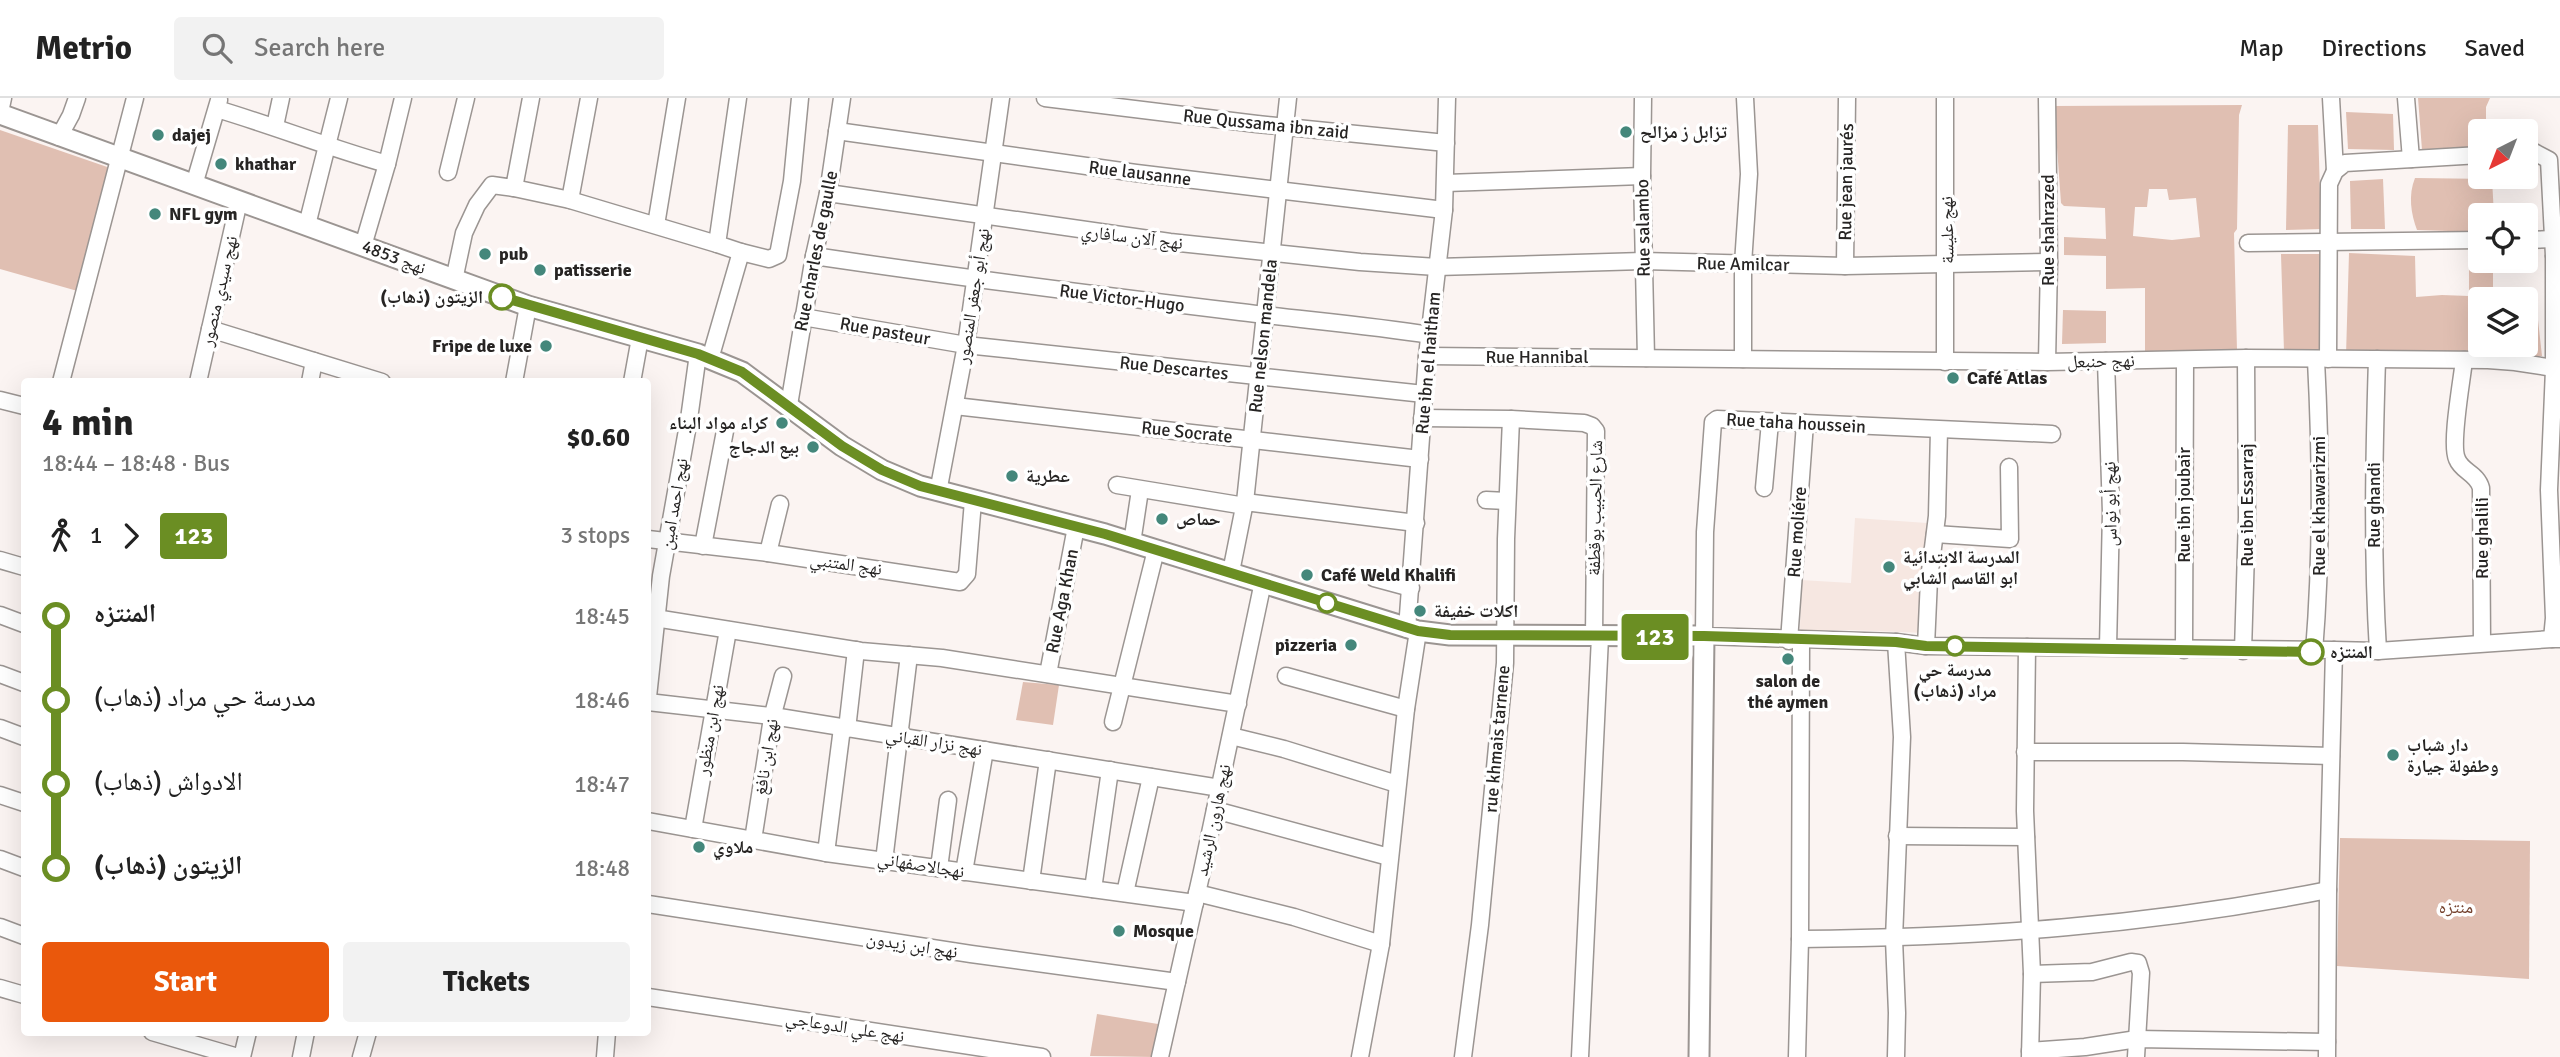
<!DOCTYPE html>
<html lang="en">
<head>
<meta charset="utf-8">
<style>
	:root { --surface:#fff; --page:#f2f2f2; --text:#222; --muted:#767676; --line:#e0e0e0; --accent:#ea580c }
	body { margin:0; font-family:Signika,"Noto Naskh Arabic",sans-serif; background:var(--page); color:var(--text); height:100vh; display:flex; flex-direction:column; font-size:26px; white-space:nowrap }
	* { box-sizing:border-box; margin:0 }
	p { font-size:23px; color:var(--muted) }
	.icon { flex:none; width:38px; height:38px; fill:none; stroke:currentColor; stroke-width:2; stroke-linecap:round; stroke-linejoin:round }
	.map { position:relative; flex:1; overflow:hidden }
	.sheet { position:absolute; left:21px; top:280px; width:630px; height:658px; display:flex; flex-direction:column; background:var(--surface); border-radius:7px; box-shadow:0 7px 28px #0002 }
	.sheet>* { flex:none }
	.badge { padding:0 14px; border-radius:5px; font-size:24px; line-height:46px }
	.needle { width:46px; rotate:222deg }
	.fabs { position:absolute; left:2468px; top:21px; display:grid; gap:14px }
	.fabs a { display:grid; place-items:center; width:70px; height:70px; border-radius:7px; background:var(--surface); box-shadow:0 7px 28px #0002; font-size:35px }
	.map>.badge { position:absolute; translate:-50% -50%; box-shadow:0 0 0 4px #fff }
	.legs { display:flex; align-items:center; gap:10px; height:77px; padding:0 21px; font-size:23px }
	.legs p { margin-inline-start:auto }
	.headline { display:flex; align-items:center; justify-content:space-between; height:119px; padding:0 21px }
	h1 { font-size:38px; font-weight:700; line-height:52px }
	.button { display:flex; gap:14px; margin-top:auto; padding:14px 21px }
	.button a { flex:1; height:80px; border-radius:7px; background:var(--accent); color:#fff; font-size:28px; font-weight:700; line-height:80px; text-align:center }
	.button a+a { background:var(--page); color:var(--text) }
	ul { padding:0 21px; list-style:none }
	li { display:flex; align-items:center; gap:24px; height:84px; font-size:26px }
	li i { display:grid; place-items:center; width:10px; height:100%; margin:0 9px; background:currentColor }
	li i::after { content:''; width:18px; height:18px; margin:-9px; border:5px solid; border-radius:50%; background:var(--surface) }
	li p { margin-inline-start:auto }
	li:first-child i { background:linear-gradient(#0000 50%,currentColor 0) }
	li:last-child i { background:linear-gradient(currentColor 50%,#0000 0) }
	header { display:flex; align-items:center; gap:42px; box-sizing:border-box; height:98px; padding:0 35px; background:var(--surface); border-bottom:2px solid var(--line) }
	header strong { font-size:33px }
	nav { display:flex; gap:38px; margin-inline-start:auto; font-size:24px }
	.search { width:490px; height:63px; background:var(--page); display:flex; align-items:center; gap:18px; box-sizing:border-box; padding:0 24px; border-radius:7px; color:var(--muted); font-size:26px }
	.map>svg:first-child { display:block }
	.built { fill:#f6e7e1 }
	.green { fill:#e0bfb2; fill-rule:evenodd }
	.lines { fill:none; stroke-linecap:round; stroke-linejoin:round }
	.minor-casing { stroke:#9b9592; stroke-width:19 }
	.tertiary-casing { stroke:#9b9592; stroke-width:23 }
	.minor { stroke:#fff; stroke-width:16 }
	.tertiary { stroke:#fff; stroke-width:19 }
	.line-1-casing { stroke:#fff; stroke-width:16 }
	.line-1 { stroke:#6b8e23; stroke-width:10 }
	.poi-dot { fill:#44877b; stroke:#fff; stroke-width:2.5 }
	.stop-1-dot { fill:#fff; stroke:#6b8e23; stroke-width:3.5 }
	.labels { text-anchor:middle; stroke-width:7; stroke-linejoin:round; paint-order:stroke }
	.street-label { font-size:18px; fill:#272524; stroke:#fff }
	.poi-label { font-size:18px; font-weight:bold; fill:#272524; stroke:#fff; text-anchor:start }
	.stop-label { font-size:18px; font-weight:bold; fill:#272524; stroke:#fff; text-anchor:end }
	.park-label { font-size:18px; fill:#75432f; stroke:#fff }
</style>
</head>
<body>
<header>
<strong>Metrio</strong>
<div class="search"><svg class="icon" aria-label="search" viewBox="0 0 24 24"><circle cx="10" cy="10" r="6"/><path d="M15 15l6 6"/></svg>Search here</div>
<nav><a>Map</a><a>Directions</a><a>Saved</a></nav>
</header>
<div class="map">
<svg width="2560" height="959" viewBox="0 0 2560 959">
	<rect width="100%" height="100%" fill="#fbf4f2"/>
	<polygon class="built" points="1855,420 1927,425 1925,535 1849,532 1800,533 1801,482 1851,485"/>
	<g class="green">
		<polygon points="2418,0 2490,0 2486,9 2486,33 2480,33 2480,51 2422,52"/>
		<path d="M 2242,7 L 2239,17 L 2237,131 L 2234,135 L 2237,252 L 2145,255 L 2145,190 L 2106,191 L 2106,158 L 2064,157 L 2064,139 L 2106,141 L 2105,110 L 2064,108 L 2061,105 L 2054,8 ZM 2149,91 L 2167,91 L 2169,102 L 2196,100 L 2200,139 L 2172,142 L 2133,138 L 2135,109 L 2147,109 Z"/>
		<polygon points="2346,14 2393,16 2394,52 2348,51"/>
		<polygon points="2288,27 2318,27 2321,131 2286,132"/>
		<polygon points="0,32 113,71 81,194 0,171"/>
		<path d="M 2415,80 L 2492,81 L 2494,117 L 2480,117 L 2480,134 L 2417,132 C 2411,116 2408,97 2415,80 Z"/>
		<polygon points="2383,81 2385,131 2351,131 2350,83"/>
		<polygon points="2349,155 2415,158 2416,199 2442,197 2469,198 2469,157 2480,159 2480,163 2493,163 2493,201 2480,201 2480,247 2525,247 2525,204 2536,204 2542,258 2346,257"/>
		<polygon points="2281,156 2324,156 2323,255 2284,254"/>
		<polygon points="2063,212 2106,213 2106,245 2062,246"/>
		<polygon points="1023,584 1059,587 1053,627 1016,622"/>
		<polygon points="2340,740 2530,743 2529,881 2337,868"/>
		<polygon points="1097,916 1158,926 1154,959 1090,958"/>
	</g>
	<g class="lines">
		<g class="minor-casing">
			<g id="minor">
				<polyline points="738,0 717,146 741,154"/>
				<polyline points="1045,0 1257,26 1446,45"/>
				<polyline points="1643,0 1642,78 1646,260"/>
				<polyline points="1945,0 1945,264"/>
				<polyline points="2331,0 2335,73"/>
				<polyline points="2406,0 2411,61"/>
				<path d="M 217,11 C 274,28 330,50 387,66"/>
				<polyline points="0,14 3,0"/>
				<polyline points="275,28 281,0"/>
				<polyline points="837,33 1136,75 1444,112"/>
				<polyline points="59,39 71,17 77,0"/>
				<polyline points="2525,55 2534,54 2549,62 2554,158"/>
				<polyline points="448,74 466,0"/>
				<polyline points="1446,85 1642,78"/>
				<polyline points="194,87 219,2"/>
				<polyline points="514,90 570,102 717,146"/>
				<polyline points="828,95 1170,144 1360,164 1437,169 1643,163 1845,168 2049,164"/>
				<polyline points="570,102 589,0"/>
				<polyline points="307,127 339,0"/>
				<polyline points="656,127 677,0"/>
				<polyline points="2525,142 2554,141"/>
				<polyline points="2248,145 2480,142"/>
				<polyline points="363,148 387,66 403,0"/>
				<path d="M 814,158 C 956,179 1098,197 1240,214 C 1304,222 1367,227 1430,237"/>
				<polyline points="2560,158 2554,158 2554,271 2549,392 2554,520 2552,541 2560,541"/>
				<polyline points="1845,168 1847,0"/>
				<polyline points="454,182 464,135 477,107 492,87 514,90 531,0"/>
				<polyline points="803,219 966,247 1424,296"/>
				<polyline points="210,231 382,284"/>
				<polyline points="1427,258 2047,264 2246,260 2488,262 2515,264 2560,271"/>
				<polyline points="710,261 741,154 769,161 778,157 792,83 800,0"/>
				<polyline points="1743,261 1743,166 1749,76 1745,0"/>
				<polyline points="2328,261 2329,86 2335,73 2345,65 2480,57"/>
				<path d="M 2377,261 C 2374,359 2372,455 2378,553"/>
				<path d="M 2464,262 C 2462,282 2450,346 2457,361 C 2462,374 2477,375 2481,390 L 2482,545"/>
				<polyline points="2106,263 2111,415 2108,549"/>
				<polyline points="2047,264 2049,164 2047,0"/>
				<polyline points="61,284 135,0"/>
				<polyline points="198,284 239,103"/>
				<polyline points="310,284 314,263"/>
				<polyline points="514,284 528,208"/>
				<polyline points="632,284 640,240"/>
				<polyline points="0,302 24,308"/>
				<polyline points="789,307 814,158 828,95 842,0"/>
				<polyline points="955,308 1420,361"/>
				<polyline points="1422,320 1511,321 1584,325 1592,328 1596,333 1594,539"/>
				<polyline points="2052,336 1717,321 1713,324 1705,434 1704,538 1896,544 1926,548 2334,552 2328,792 2327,959"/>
				<polyline points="1117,387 1245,408"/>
				<polyline points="1764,390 1770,324"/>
				<polyline points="938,394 966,247 1001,0"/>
				<polyline points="1486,402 1507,403"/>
				<polyline points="1245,404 1416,425"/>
				<polyline points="1935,436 2010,441 2009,369"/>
				<polyline points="648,441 768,455 960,484 967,476 973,403"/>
				<polyline points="1132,445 1140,392"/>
				<polyline points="703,448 725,333"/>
				<polyline points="768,455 780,406"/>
				<polyline points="0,462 24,469"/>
				<polyline points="1231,474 1245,404 1288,0"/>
				<polyline points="1374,480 1411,490"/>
				<polyline points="0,517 24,526"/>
				<polyline points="655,520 861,553 942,560 1238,606"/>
				<polyline points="1407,531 1427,258 1444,112 1447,0"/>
				<polyline points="1789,543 1805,325"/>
				<polyline points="1926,548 1929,481 1937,418 1939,332"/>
				<polyline points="2027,549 2025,713 2032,876 2030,959"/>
				<polyline points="2184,552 2185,262"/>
				<polyline points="2334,552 2378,553 2552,541"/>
				<polyline points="2243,553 2247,419 2246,260"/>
				<path d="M 2314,554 C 2322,456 2321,359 2316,262"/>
				<polyline points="0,576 24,585"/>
				<polyline points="1048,576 1076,429"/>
				<polyline points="1286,578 1406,611"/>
				<polyline points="648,599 661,478 689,321 698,256"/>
				<polyline points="648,604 779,619 1220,690"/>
				<polyline points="1113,624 1156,452"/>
				<polyline points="0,630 24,639"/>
				<polyline points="847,631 856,552"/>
				<polyline points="1231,638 1284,651 1397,686"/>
				<polyline points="2025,654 2183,654 2331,658"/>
				<polyline points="0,697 24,705"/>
				<polyline points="1215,712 1389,759"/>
				<polyline points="648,723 826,755 1195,805"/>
				<polyline points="693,731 728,532"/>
				<polyline points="1897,738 2026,739"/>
				<polyline points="753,742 772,620 783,578"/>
				<polyline points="826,755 842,630"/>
				<polyline points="0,761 24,770"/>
				<polyline points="884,763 909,557"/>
				<polyline points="939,770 948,702"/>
				<polyline points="964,774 985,652"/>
				<polyline points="1031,783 1048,662"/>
				<polyline points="1093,791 1110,672"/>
				<polyline points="1125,795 1151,679"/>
				<polyline points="1197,795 1294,819 1381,846"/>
				<polyline points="648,806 971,856 1177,884"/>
				<polyline points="0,829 24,838"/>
				<path d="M 1800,841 C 1979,840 2152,827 2328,792"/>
				<polyline points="2032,876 2092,874 2131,864 2138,865 2141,875 2136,959"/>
				<polyline points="0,890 24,897"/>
				<polyline points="648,899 1042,959"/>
				<polyline points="152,934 238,959"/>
				<polyline points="2030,953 2085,949 2137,941 2327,944"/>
				<polyline points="242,959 248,934"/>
				<polyline points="301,959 306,934"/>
				<polyline points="361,959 368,934"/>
				<polyline points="605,959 607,934"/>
				<polyline points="1160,959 1202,773 1263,484"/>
				<polyline points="1360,959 1381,846 1406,611 1418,533"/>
				<polyline points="1463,959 1480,827 1505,565 1506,441 1511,321"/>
				<polyline points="1580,959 1600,539"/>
				<polyline points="1797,959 1800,841 1801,543"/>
				<polyline points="1896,959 1897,915 1894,841 1902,639 1896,544"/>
			</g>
		</g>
		<g class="tertiary-casing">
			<polyline id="tertiary" points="0,16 528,208 698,256 742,274 842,348 882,372 920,388 1105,436 1418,533 1450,537 1704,538 1699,959"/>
		</g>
		<use href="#minor" class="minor"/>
		<use href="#tertiary" class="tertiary"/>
	</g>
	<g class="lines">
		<g class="line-1-casing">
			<polyline id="line-1" points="502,199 698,256 742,274 842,348 882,372 920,388 1105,436 1418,533 1450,537 1704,538 1896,544 1926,548 2311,554"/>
		</g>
		<use href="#line-1" class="line-1"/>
	</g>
	<g class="poi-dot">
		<circle cx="1626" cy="34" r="7"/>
		<circle cx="158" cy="37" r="7"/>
		<circle cx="221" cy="66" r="7"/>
		<circle cx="155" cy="116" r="7"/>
		<circle cx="485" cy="156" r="7"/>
		<circle cx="540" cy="172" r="7"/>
		<circle cx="546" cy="248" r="7"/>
		<circle cx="1953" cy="280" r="7"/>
		<circle cx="782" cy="325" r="7"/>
		<circle cx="813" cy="349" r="7"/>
		<circle cx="1012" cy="378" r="7"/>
		<circle cx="1162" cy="421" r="7"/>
		<circle cx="1889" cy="469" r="7"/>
		<circle cx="1307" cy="477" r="7"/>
		<circle cx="1420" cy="513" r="7"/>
		<circle cx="1351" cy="547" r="7"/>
		<circle cx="1788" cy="561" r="7"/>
		<circle cx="2393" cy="657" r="7"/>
		<circle cx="699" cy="749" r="7"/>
		<circle cx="1119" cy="833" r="7"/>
	</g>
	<g class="stop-1-dot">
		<circle cx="502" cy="199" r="12"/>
		<circle cx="1327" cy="505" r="9"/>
		<circle cx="1955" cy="548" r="9"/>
		<circle cx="2311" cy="554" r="12"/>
	</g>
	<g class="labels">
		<g class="street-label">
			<text transform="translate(1266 26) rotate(6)" y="6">Rue Qussama ibn zaid</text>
			<text transform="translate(1140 75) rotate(7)" y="6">Rue lausanne</text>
			<text transform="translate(1846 84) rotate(-89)" y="6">Rue jean jaurés</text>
			<text transform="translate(1643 130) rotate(-91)" y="6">Rue salambo</text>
			<text transform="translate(1947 132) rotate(-91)" y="6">نهج عليسة</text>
			<text transform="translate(2048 132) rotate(-90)" y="6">Rue shahrazed</text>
			<text transform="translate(1132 139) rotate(7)" y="6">نهج آلان سافاري</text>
			<text transform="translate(816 153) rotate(-79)" y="6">Rue charles de gaulle</text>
			<text transform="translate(394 159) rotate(21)" y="6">نهج 4853</text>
			<text transform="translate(1743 166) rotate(1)" y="6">Rue Amilcar</text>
			<text transform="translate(219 193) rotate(-77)" y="6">نهج سيدي منصور</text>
			<text transform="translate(973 198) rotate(-81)" y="6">نهج أبو جعفر المنصور</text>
			<text transform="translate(1122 200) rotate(7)" y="6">Rue Victor-Hugo</text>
			<text transform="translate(885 233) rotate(10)" y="6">Rue pasteur</text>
			<text transform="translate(1263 238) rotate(-84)" y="6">Rue nelson mandela</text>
			<text x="1537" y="265">Rue Hannibal</text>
			<text transform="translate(2101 263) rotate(-1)" y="6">نهج حنبعل</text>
			<text transform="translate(1428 265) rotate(-85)" y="6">Rue ibn el haitham</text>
			<text transform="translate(1174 270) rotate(6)" y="6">Rue Descartes</text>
			<text transform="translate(1796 325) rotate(3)" y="6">Rue taha houssein</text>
			<text transform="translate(1187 334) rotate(6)" y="6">Rue Socrate</text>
			<text transform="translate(674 406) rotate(-80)" y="6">نهج احمد امين</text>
			<text transform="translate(2110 406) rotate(-91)" y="6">نهج أبو نواس</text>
			<text transform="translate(2184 407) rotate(-90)" y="6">Rue ibn joubair</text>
			<text transform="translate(2247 407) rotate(-90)" y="6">Rue ibn Essarraj</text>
			<text transform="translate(2374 407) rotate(-90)" y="6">Rue ghandi</text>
			<text transform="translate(2319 408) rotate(-90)" y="6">Rue el khawarizmi</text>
			<text transform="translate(1595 410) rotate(-89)" y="6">شارع الحبيب بوقطفة</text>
			<text transform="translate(1797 434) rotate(-86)" y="6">Rue moliére</text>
			<text transform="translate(2482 440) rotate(-90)" y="6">Rue ghalili</text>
			<text transform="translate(846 466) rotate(8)" y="6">نهج المتنبي</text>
			<text transform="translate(1062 503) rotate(-79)" y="6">Rue Aga Khan</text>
			<text transform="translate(710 632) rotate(-80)" y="6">نهج ابن منظور</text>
			<text transform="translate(1497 641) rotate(-85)" y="6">rue khmais tarnene</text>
			<text transform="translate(934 644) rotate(9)" y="6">نهج نزار القباني</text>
			<text transform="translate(766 659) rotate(-81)" y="6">نهج ابن نافغ</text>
			<text transform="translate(1213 722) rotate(-78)" y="6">نهج هارون الرشيد</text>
			<text transform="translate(921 767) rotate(9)" y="6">نهجالاصفهاني</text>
			<text transform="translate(912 847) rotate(9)" y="6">نهج ابن زيدون</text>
			<text transform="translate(845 929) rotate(9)" y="6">نهج علي الدوعاجي</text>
		</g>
		<g class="poi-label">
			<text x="1640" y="40">تزابل ز مزالح</text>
			<text x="172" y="43">dajej</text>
			<text x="235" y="72">khathar</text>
			<text x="169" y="122">NFL gym</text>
			<text x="499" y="162">pub</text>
			<text x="554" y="178">patisserie</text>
			<text x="532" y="254" text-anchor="end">Fripe de luxe</text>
			<text x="1967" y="286">Café Atlas</text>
			<text x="768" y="331" text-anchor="end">كراء مواد البناء</text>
			<text x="799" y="355" text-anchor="end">بيع الدجاج</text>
			<text x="1026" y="384">عطرية</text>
			<text x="1176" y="427">حماص</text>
			<text x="1903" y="465">المدرسة الابتدائية<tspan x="1903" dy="21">ابو القاسم الشابي</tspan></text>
			<text x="1321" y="483">Café Weld Khalifi</text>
			<text x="1434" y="519">اكلات خفيفة</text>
			<text x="1337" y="553" text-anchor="end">pizzeria</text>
			<text x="1788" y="589" text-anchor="middle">salon de<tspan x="1788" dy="21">thé aymen</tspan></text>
			<text x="2407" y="653">دار شباب<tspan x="2407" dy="21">وطفولة جيارة</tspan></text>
			<text x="713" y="755">ملاوي</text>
			<text x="1133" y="839">Mosque</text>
		</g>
		<g class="stop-label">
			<text x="483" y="205">الزيتون (ذهاب)</text>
			<text x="2330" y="560" text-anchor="start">المنتزه</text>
			<text x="1955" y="578" text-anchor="middle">مدرسة حي<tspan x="1955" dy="21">مراد (ذهاب)</tspan></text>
		</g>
		<g class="park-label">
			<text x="2456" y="815">منتزه</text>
		</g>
	</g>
</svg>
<div class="fabs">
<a><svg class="needle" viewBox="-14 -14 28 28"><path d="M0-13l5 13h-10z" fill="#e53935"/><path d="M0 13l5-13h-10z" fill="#767676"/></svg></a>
<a><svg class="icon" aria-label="locate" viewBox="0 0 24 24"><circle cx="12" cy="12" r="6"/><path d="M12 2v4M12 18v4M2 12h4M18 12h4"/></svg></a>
<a><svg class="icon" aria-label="layers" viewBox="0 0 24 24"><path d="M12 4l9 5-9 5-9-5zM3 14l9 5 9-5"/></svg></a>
</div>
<b class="badge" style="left:1655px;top:539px;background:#6b8e23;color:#fff">123</b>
<section class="sheet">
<div class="headline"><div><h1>4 min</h1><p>18:44 – 18:48 · Bus</p></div><b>$0.60</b></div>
<div class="legs"><svg class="icon" aria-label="walk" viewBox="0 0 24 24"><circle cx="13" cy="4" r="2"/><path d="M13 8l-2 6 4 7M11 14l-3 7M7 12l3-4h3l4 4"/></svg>1<svg class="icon" aria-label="forward" viewBox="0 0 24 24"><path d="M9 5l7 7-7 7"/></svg><b class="badge" style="background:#6b8e23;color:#fff">123</b><p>3 stops</p></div>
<ul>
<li><i style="color:#6b8e23"></i><b>المنتزه</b><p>18:45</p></li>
<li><i style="color:#6b8e23"></i><span>مدرسة حي مراد (ذهاب)</span><p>18:46</p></li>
<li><i style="color:#6b8e23"></i><span>الادواش (ذهاب)</span><p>18:47</p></li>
<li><i style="color:#6b8e23"></i><b>الزيتون (ذهاب)</b><p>18:48</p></li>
</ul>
<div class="button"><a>Start</a><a>Tickets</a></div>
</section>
</div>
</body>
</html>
